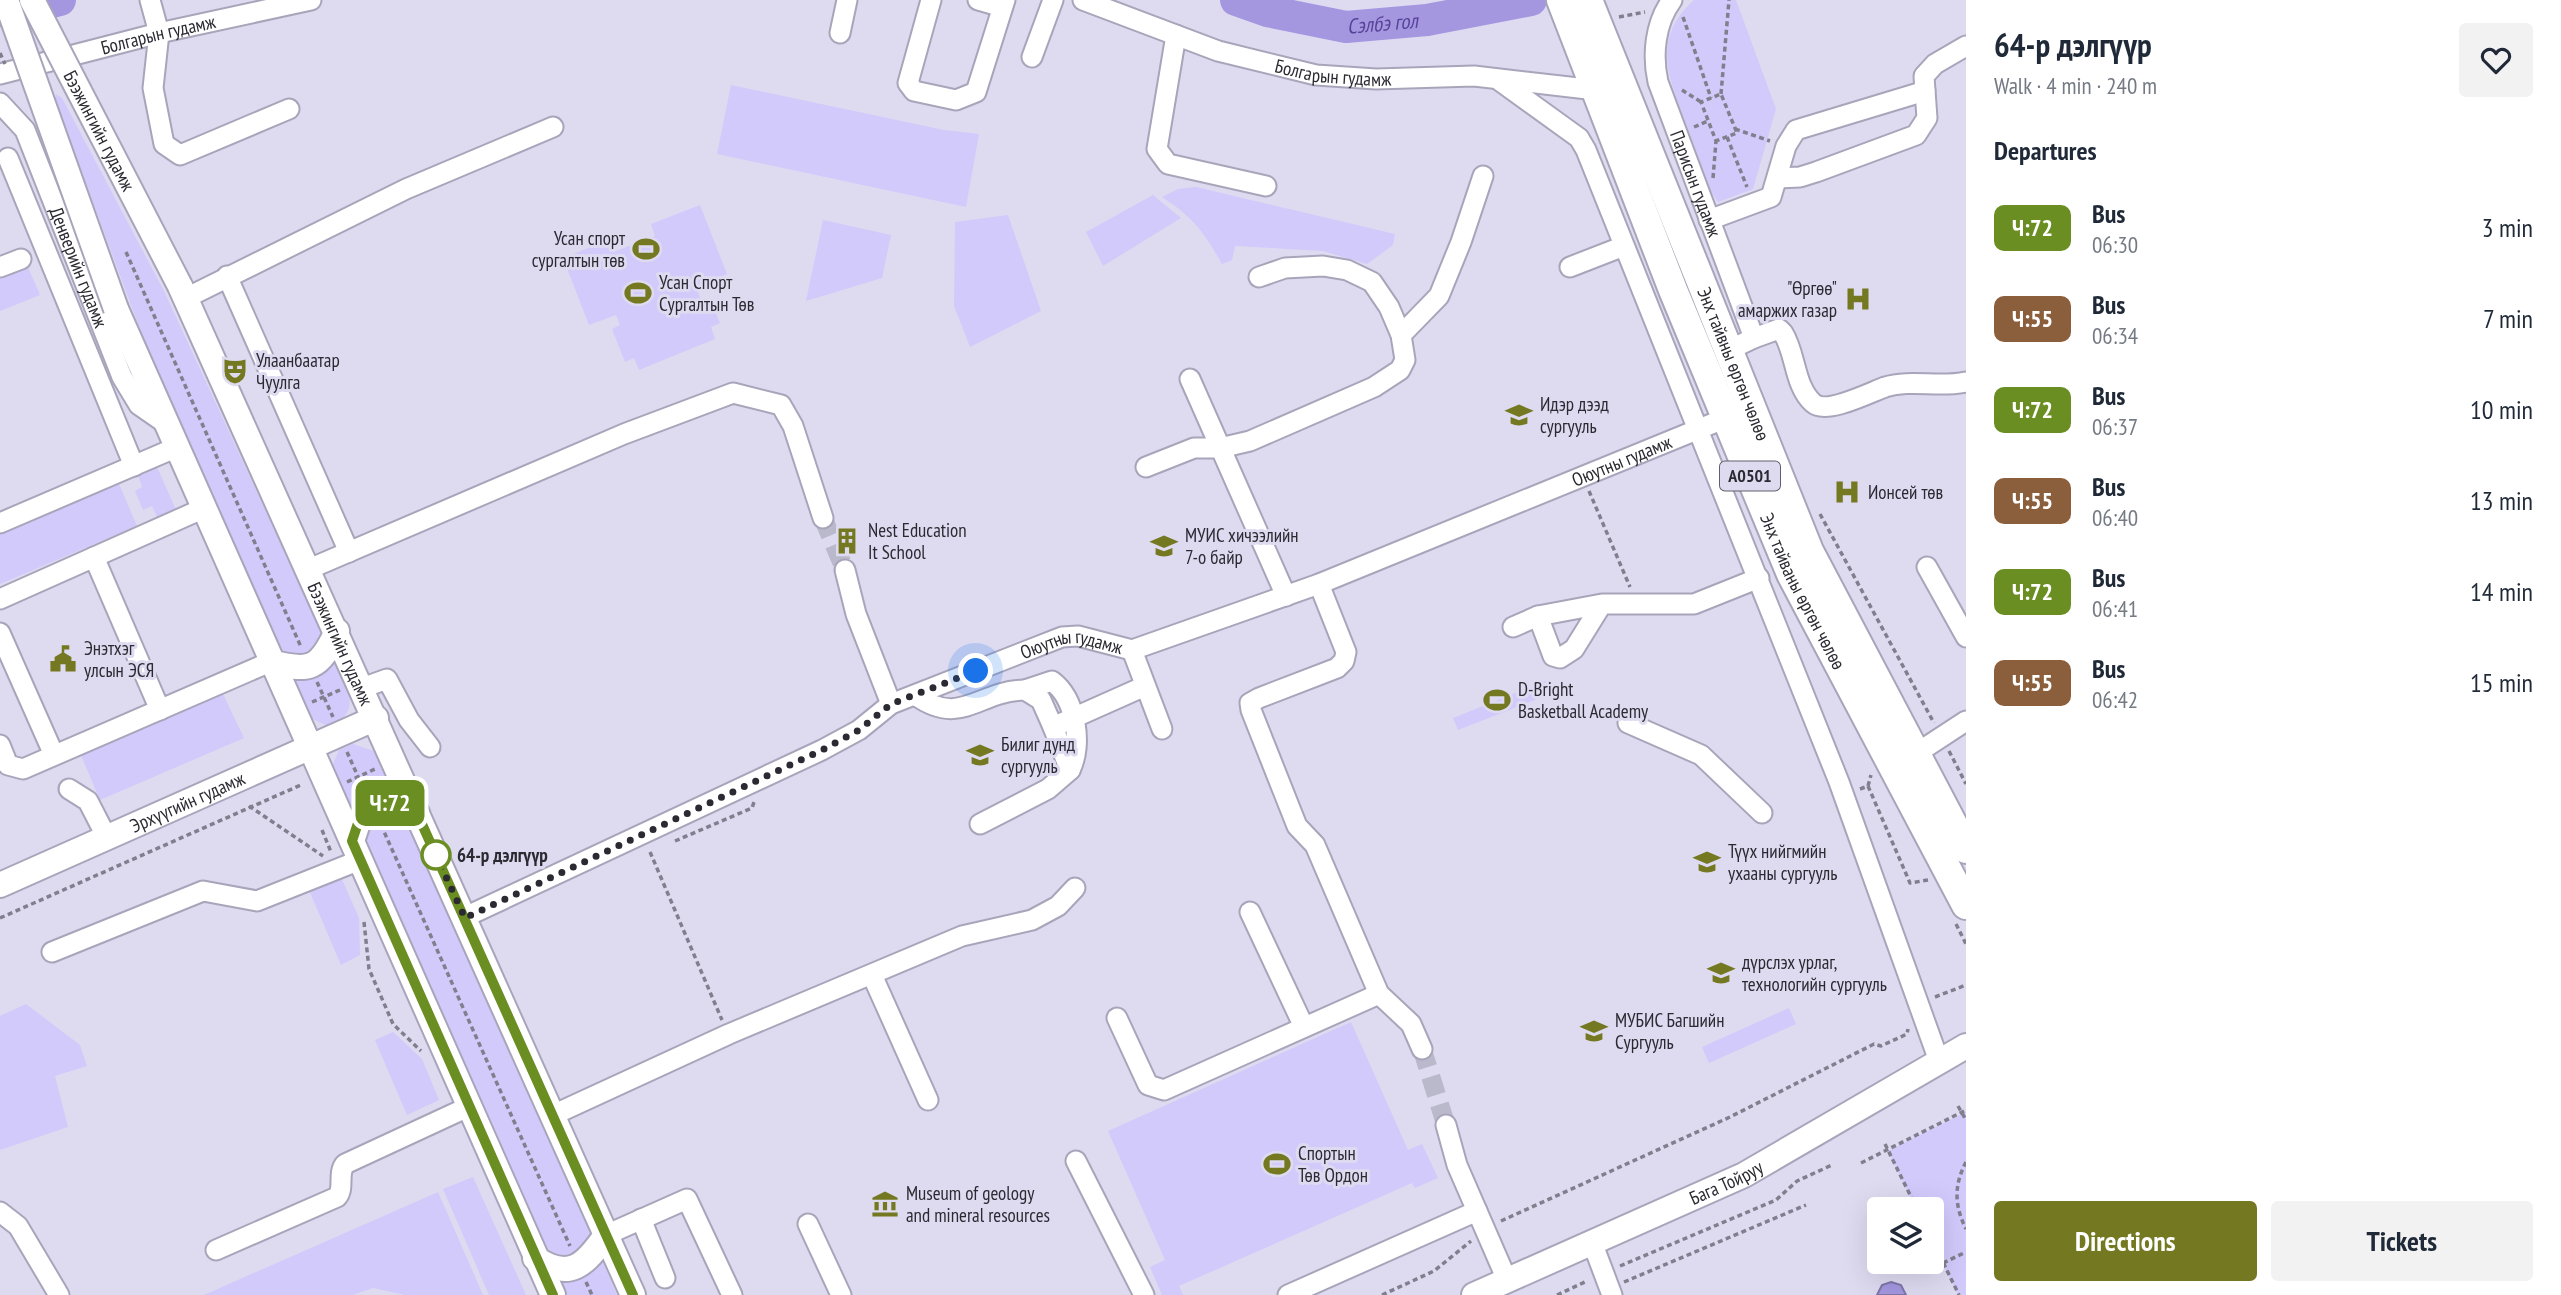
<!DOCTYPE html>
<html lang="en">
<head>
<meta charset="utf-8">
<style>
	:root { --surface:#fff; --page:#f2f2f3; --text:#1f2937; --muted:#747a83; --accent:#747821 }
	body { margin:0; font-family:"PT Sans Narrow",sans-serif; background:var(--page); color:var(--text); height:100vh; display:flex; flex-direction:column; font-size:26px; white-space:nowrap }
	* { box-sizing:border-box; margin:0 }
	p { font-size:23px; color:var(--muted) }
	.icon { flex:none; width:38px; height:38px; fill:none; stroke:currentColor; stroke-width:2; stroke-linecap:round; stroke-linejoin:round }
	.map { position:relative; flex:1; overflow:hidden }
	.sheet { display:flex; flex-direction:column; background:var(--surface); width:595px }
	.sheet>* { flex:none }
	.badge { padding:0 14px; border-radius:10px; font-size:24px; line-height:46px }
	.tools { position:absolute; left:1867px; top:1197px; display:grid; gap:14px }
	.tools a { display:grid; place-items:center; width:77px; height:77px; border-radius:7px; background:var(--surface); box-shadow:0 7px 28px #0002; font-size:35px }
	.you { position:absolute; width:35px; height:35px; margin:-18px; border:5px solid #fff; border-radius:50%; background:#1a73e8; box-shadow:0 0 0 10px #1a73e833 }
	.map>.badge { position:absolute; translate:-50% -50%; box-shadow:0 0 0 4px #fff }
	h2 { padding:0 28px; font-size:26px; line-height:63px }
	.round { display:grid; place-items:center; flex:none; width:74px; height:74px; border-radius:7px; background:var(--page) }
	.headline { display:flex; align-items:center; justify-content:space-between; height:119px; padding:0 28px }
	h1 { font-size:33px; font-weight:700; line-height:52px }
	.primary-button { display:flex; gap:14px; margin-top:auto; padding:14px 28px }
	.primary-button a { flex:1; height:80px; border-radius:7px; background:var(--accent); color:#fff; font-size:28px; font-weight:700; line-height:80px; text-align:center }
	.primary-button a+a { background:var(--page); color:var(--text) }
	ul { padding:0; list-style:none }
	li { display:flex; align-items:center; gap:21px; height:91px; padding:0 28px }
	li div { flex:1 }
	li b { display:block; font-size:26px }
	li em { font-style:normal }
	li .badge { min-width:77px; font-weight:700; text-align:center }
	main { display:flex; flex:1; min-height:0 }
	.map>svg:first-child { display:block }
	.green { fill:#d1cafb }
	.water { fill:#a497e0; stroke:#8076ac; stroke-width:2 }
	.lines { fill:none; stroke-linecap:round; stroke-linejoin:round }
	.river { stroke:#a497e0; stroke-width:32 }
	.minor-tunnel { stroke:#bab8cb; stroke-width:19; stroke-dasharray:19 10; stroke-linecap:butt }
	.minor-casing { stroke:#a8a5ba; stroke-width:23 }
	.major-casing { stroke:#a8a5ba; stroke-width:28 }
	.highway-casing { stroke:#a8a5ba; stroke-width:32 }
	.path { stroke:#817f8e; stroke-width:3.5; stroke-dasharray:5 3.5; stroke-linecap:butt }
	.minor { stroke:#fff; stroke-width:19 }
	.major { stroke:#fff; stroke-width:24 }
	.highway { stroke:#fff; stroke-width:28 }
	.major-bridge-casing { stroke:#a8a5ba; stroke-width:28; stroke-linecap:butt }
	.path-bridge { stroke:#817f8e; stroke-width:3.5; stroke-dasharray:5 3.5; stroke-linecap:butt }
	.major-bridge { stroke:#fff; stroke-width:24 }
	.line-casing { stroke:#fff; stroke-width:16 }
	.line { stroke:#6b8e23; stroke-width:10 }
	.walk { stroke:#2b2a32; stroke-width:7; stroke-dasharray:0 12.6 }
	.stop-dot { fill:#fff; stroke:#6b8e23; stroke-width:3.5 }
	.labels { text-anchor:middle; stroke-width:6; stroke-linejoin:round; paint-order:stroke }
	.shield { fill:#dedbf1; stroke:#615f6b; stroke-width:2 }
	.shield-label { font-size:18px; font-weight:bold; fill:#2b2a32 }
	.street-label { font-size:19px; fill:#2b2a32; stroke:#dedbf1 }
	.poi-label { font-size:19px; fill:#2b2a32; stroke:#dedbf1; text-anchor:start }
	.stop-label { font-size:19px; font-weight:bold; fill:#2b2a32; stroke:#dedbf1; text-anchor:start }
	.water-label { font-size:21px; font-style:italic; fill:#584299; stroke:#dedbf1 }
</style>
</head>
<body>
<main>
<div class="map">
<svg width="1966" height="1295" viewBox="0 0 1966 1295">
	<rect width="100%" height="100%" fill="#dedbf1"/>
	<g class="green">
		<path d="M 1694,0 L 1736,0 L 1776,109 L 1753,189 L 1718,202 L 1710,190 C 1702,166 1693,142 1684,118 C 1667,73 1653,37 1694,0 Z"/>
		<polygon points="731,85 944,130 979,134 966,207 717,154"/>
		<polygon points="56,94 62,98 164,291 321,631 323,636 313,659 282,654 156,372 55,101"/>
		<path d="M 1196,187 L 1395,234 L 1393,245 L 1367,264 L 1323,251 L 1235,246 L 1232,260 L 1222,264 C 1204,232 1193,217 1162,197 L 1178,189 Z"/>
		<polygon points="1153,195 1181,218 1103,266 1086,232"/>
		<polygon points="700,205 727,274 696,287 702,302 710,299 720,323 711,327 715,339 639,370 634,358 625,362 612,329 620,325 616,315 589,325 563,258 611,239 616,251 655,236 651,224"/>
		<polygon points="1008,215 1041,311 970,347 954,306 955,222"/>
		<polygon points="823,220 891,235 882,278 806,301"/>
		<polygon points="27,265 40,295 0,311 0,275"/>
		<polygon points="157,467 177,512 159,521 152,506 143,510 135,491 142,487 138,475"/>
		<polygon points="119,484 137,526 0,584 0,534"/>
		<path d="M 332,653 C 343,681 367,709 330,727 L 310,718 L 289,672 Z"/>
		<polygon points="1545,681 1550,694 1458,730 1453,718"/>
		<polygon points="222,692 244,738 100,800 80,753"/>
		<polygon points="353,744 374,751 396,798 353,817 333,764 339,750"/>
		<polygon points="375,809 406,821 589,1229 591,1237 581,1258 552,1258 547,1253 363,840"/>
		<polygon points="341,877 359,918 360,955 341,965 309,890"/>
		<polygon points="26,1004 80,1045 87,1066 55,1076 68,1127 0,1150 0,1016"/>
		<polygon points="1789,1008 1796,1024 1709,1063 1702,1047"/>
		<polygon points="1351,1022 1408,1150 1422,1144 1438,1178 1415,1188 1412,1183 1179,1286 1183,1295 1162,1295 1150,1267 1165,1260 1108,1131"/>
		<polygon points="393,1032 422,1059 439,1100 407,1115 375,1040"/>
		<polygon points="1966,1112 1966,1295 1958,1295 1932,1242 1932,1209 1916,1209 1888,1151"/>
		<polygon points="473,1177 526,1295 489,1295 443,1189"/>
		<polygon points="438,1192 483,1295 405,1295 373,1288 353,1295 204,1295"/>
		<polygon points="598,1252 617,1295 567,1295 557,1273"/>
	</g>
	<polygon class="water" points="1891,1282 1901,1285 1906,1295 1877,1295 1882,1285"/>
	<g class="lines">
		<g class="river">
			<path id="s1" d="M 1236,0 L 1267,11 L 1346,27 L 1427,20 L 1531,0"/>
			<polyline points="8,13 60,0"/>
		</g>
		<g class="minor-tunnel">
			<polyline points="823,518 845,570"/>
			<polyline points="1422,1049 1446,1125"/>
		</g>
		<g class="minor-casing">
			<g id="minor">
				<polyline points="150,0 159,33 153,88 164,144 180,155 289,109"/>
				<polyline points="931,0 908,83 914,91 956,100 976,92 1005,0"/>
				<polyline points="978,0 1002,7"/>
				<path id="s2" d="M 1083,0 L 1218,51 L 1316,75 L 1376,79 L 1474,76 L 1596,90"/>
				<path id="s3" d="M 1672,0 C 1655,23 1652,55 1658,82 L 1754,338 L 1727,351"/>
				<polyline points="840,33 847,0"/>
				<polyline points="1176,35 1157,149 1168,164 1266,186"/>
				<polyline points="1032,57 1053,0"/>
				<path id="s4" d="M 0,74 L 159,33 L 311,0"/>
				<polyline points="1500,81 1579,138 1586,150 1839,782 1939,1061"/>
				<path id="s5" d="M 0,103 L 25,130 L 122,377 L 139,405 L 165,423"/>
				<polyline points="8,158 134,466"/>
				<polyline points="1778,178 1800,177 1816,172 1916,135 1927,118 1925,91"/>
				<polyline points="1709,220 1771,197 1786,146 1796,130 1925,91 1924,76 1935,64 1966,46"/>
				<polyline points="0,267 21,259"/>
				<polyline points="1570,267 1624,246"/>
				<polyline points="227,276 349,552"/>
				<polyline points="186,298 406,189 553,127"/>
				<polyline points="1401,335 1439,296 1461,242 1483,176"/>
				<path d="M 1754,338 L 1779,329 L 1783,333 C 1796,353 1794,386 1813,403 C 1826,415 1869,393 1885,387 C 1911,379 1939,388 1966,382"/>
				<polyline points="1190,379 1286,596"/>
				<polyline points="1146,467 1194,448 1220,448 1250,441 1374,387 1400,370 1405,360 1401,335 1389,307 1372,282 1347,270 1323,266 1285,268 1259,277"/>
				<polyline points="0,523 175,448"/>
				<polyline points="94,557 160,710"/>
				<polyline points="1927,567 1966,637"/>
				<polyline points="309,569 624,434 733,393 781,405 793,426 823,518"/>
				<polyline points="845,570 856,614 891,704"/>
				<polyline points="1319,584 1346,652 1344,661 1337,668 1259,698 1250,703 1251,710 1297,826 1315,845 1379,994 1411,1024 1422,1049"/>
				<polyline points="0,599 202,509"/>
				<polyline points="1602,604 1574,649 1560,658 1553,656 1538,616 1602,604 1694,604 1759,578"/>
				<polyline points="1513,627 1538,616"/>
				<polyline points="0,633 54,755"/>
				<polyline points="1132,650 1162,729"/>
				<polyline points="362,688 387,679 409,720 430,747"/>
				<path d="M 1025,690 L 1052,681 C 1076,699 1083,745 1070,770"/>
				<path d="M 915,695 C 961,728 977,691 1025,690 L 1041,700 L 1053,727"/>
				<polyline points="1628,723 1701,755 1762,813"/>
				<polyline points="0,745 8,765 23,769 270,662"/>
				<polyline points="1914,755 1966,721"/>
				<polyline points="69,789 88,801 107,838"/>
				<polyline points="980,824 1048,789 1070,770 1053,727 1145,686"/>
				<polyline points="1250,912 1304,1027"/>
				<path id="s6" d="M 465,917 L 822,750 L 859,730 L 891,704 L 1062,637 L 1078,636 L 1132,650 L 1319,584 L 1726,418"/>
				<polyline points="52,952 203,891 257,901 360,860"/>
				<polyline points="872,975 928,1100"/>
				<polyline points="1117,1018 1148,1085 1164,1090 1379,994"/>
				<polyline points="553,1115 729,1034 962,936 1032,920 1058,906 1075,888"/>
				<polyline points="1446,1125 1457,1165 1507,1280"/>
				<polyline points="1076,1161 1144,1295"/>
				<polyline points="0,1212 18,1226 59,1295"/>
				<polyline points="641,1219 665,1278"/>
				<polyline points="808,1224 841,1295"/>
				<polyline points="606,1235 687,1199 732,1295"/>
				<polyline points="1592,1242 1612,1295"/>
				<path d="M 216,1250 L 337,1197 C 345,1188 337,1174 345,1164 L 468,1107"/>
				<polyline points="1288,1295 1477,1211"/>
			</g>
		</g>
		<g class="major-casing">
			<g id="major">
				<path id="s7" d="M 180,286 L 633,1295"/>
				<polyline points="116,309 553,1295"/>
				<path d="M 270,662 C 310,672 319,670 337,631"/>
				<polyline points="352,841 359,820 372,805 392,803 417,813"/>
				<path id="s8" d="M 0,885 L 376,718"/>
				<path d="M 535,1258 C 570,1282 586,1264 606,1235"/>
				<path id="s9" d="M 1474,1295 L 1744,1175 L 1966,1046"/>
			</g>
		</g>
		<g class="highway-casing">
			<g id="highway">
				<path id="s10" d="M 1561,0 L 1673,290 L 1791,574 L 1966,905"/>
				<path id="s11" d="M 1588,0 L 1809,551 L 1966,849"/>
			</g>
		</g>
		<g class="path">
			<polyline points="1619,17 1645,12"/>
			<polyline points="1683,17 1711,98"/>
			<polyline points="1682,90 1701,102"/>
			<polyline points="1721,94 1729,0"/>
			<polyline points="1694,127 1708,121"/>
			<polyline points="1735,129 1770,141"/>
			<polyline points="1727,137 1747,187"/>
			<polyline points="1713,178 1716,141 1701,102 1721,94 1737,133 1716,141"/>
			<polyline points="126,252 301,647"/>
			<polyline points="1589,491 1630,587"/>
			<polyline points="1820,514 1934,723"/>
			<polyline points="317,682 333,717"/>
			<polyline points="312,702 340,690"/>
			<polyline points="1949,751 1966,784"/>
			<polyline points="347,752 364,790"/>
			<polyline points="347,782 375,769"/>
			<polyline points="1868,786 1910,883 1928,880"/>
			<polyline points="1860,789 1868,786 1871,775"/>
			<polyline points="249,806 323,856"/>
			<polyline points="381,825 570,1246"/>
			<polyline points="322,830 331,852"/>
			<polyline points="675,841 752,808 754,802"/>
			<polyline points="650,852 722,1020"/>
			<polyline points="0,918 303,784"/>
			<polyline points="364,922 369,969 393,1024 421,1051"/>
			<polyline points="1956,924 1966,944"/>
			<polyline points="1935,997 1966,985"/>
			<polyline points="1958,1106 1966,1120"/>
			<polyline points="1885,1144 1917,1209"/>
			<path d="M 1966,1162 C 1954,1185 1954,1205 1966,1229"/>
			<polyline points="1861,1163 1966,1110"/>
			<polyline points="1501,1221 1730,1117 1874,1044 1881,1046 1907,1034 1908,1029"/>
			<polyline points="1932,1240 1959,1295"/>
			<polyline points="1943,1263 1966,1252"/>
			<polyline points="1620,1266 1776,1200 1797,1181 1832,1165"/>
			<polyline points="586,1282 592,1295"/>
			<polyline points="1624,1282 1806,1205"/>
			<polyline points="1382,1295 1434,1271 1471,1241"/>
			<polyline points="1557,1295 1587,1281"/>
		</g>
		<use href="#minor" class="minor"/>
		<use href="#major" class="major"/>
		<use href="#highway" class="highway"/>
		<g class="major-bridge-casing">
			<g id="major-bridge">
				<polyline points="6,0 116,309"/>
				<path id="s12" d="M 32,0 L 180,286"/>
			</g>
		</g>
		<polyline class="path-bridge" points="0,53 5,64"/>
		<use href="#major-bridge" class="major-bridge"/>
	</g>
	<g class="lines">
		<g class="line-casing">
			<polyline id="line" points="553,1295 352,841 359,820 372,805 393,803 417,813 633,1295"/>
		</g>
		<use href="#line" class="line"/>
		<polyline class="walk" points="436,855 465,918 822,750 859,730 891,704 976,671"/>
	</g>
	<defs>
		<g id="stadium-bare" transform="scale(2.1)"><path d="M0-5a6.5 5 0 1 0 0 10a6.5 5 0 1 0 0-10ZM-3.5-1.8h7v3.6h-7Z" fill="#747821" stroke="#dedbf1" stroke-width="2.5" paint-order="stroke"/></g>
		<g id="hospital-bare" transform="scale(2.1)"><path d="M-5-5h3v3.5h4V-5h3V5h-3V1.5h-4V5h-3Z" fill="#747821" stroke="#dedbf1" stroke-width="2.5" paint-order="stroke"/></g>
		<g id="theatre-bare" transform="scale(2.1)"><path d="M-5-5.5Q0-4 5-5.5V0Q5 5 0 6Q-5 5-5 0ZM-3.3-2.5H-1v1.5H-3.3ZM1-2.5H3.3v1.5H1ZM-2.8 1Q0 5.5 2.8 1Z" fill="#747821" stroke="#dedbf1" stroke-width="2.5" paint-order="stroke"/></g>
		<g id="university-bare" transform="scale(2.1)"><path d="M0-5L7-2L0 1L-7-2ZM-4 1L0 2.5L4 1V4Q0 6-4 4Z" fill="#747821" stroke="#dedbf1" stroke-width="2.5" paint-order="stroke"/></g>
		<g id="building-bare" transform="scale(2.1)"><path d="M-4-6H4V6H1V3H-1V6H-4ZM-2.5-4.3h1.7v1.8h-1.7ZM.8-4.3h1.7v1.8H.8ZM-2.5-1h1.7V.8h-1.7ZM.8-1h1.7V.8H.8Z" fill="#747821" stroke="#dedbf1" stroke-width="2.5" paint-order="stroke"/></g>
		<g id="civic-bare" transform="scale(2.1)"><path d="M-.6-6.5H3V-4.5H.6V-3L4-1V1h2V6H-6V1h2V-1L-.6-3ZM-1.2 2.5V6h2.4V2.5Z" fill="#747821" stroke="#dedbf1" stroke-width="2.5" paint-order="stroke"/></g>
		<g id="museum-bare" transform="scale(2.1)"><path d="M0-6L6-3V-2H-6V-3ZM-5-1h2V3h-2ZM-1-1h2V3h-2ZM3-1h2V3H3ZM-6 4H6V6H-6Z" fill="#747821" stroke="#dedbf1" stroke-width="2.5" paint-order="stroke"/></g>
	</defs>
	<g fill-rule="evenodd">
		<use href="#stadium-bare" x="646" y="249"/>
		<use href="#stadium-bare" x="638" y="293"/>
		<use href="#hospital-bare" x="1858" y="299"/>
		<use href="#theatre-bare" x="235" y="371"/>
		<use href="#university-bare" x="1519" y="415"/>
		<use href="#hospital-bare" x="1847" y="492"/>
		<use href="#building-bare" x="847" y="541"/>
		<use href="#university-bare" x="1164" y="546"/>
		<use href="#civic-bare" x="63" y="659"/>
		<use href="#stadium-bare" x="1497" y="700"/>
		<use href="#university-bare" x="980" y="755"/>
		<use href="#university-bare" x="1707" y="862"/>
		<use href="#university-bare" x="1721" y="973"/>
		<use href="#university-bare" x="1594" y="1031"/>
		<use href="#stadium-bare" x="1277" y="1164"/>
		<use href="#museum-bare" x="885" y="1204"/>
	</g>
	<circle class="stop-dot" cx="436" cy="855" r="14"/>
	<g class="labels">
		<rect class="shield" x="1720" y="461.5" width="60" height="29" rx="5"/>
		<g class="shield-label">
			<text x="1750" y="482">A0501</text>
		</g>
		<g class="street-label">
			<text dy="7" stroke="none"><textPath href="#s4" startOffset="163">Болгарын гудамж</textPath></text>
			<text dy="7" stroke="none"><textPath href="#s2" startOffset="262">Болгарын гудамж</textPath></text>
			<text dy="7" stroke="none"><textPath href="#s12" startOffset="147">Бээжингийн гудамж</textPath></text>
			<text dy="7" stroke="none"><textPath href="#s3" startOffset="194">Парисын гудамж</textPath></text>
			<text dy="7" stroke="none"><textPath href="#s5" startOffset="184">Денверийн гудамж</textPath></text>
			<text dy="7" stroke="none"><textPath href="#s11" startOffset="392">Энх тайвны өргөн чөлөө</textPath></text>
			<text dy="7" stroke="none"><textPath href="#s6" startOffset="1258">Оюутны гудамж</textPath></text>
			<text dy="7" stroke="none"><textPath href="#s10" startOffset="639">Энх тайваны өргөн чөлөө</textPath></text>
			<text dy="7" stroke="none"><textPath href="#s7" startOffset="392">Бээжингийн гудамж</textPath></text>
			<text dy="7" stroke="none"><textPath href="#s6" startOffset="670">Оюутны гудамж</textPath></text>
			<text dy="7" stroke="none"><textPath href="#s8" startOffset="205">Эрхүүгийн гудамж</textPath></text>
			<text dy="7" stroke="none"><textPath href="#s9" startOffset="276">Бага Тойруу</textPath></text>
		</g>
		<g class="poi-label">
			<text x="625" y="245" text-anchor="end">Усан спорт<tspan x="625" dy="22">сургалтын төв</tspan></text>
			<text x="659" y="289">Усан Спорт<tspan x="659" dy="22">Сургалтын Төв</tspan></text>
			<text x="1837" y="295" text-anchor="end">"Өргөө"<tspan x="1837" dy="22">амаржих газар</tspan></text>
			<text x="256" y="367">Улаанбаатар<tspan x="256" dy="22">Чуулга</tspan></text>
			<text x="1540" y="411">Идэр дээд<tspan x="1540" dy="22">сургууль</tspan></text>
			<text x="1868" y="499">Ионсей төв</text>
			<text x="868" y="537">Nest Education<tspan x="868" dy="22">It School</tspan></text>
			<text x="1185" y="542">МУИС хичээлийн<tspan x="1185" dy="22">7-о байр</tspan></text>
			<text x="84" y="655">Энэтхэг<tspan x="84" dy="22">улсын ЭСЯ</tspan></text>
			<text x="1518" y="696">D-Bright<tspan x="1518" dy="22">Basketball Academy</tspan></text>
			<text x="1001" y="751">Билиг дунд<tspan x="1001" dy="22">сургууль</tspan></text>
			<text x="1728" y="858">Түүх нийгмийн<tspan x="1728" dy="22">ухааны сургууль</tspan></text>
			<text x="1742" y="969">дүрслэх урлаг,<tspan x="1742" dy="22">технологийн сургууль</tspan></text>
			<text x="1615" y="1027">МУБИС Багшийн<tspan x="1615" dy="22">Сургууль</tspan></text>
			<text x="1298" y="1160">Спортын<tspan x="1298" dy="22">Төв Ордон</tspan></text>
			<text x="906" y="1200">Museum of geology<tspan x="906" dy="22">and mineral resources</tspan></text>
		</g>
		<g class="stop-label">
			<text x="457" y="862">64-р дэлгүүр</text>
		</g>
		<g class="water-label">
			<text dy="7" stroke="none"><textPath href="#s1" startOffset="150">Сэлбэ гол</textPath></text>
		</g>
	</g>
</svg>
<div class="tools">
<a><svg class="icon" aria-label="layers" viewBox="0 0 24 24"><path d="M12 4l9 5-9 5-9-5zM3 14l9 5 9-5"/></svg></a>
</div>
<div class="you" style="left:976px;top:671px"></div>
<b class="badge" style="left:390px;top:803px;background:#6b8e23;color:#fff">Ч:72</b>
</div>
<section class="sheet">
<div class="headline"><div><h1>64-р дэлгүүр</h1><p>Walk · 4 min · 240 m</p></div><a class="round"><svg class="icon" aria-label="heart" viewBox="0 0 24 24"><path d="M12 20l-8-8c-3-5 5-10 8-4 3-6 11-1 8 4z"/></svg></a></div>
<h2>Departures</h2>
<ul>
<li><span class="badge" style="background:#6b8e23;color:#fff">Ч:72</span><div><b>Bus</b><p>06:30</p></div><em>3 min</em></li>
<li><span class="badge" style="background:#8b5e3c;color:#fff">Ч:55</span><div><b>Bus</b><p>06:34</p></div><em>7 min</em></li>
<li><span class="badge" style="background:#6b8e23;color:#fff">Ч:72</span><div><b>Bus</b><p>06:37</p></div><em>10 min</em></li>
<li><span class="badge" style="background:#8b5e3c;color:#fff">Ч:55</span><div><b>Bus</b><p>06:40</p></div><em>13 min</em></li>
<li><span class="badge" style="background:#6b8e23;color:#fff">Ч:72</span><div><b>Bus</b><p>06:41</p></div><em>14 min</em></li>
<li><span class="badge" style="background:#8b5e3c;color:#fff">Ч:55</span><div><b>Bus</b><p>06:42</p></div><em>15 min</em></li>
</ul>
<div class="primary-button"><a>Directions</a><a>Tickets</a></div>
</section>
</main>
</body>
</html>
